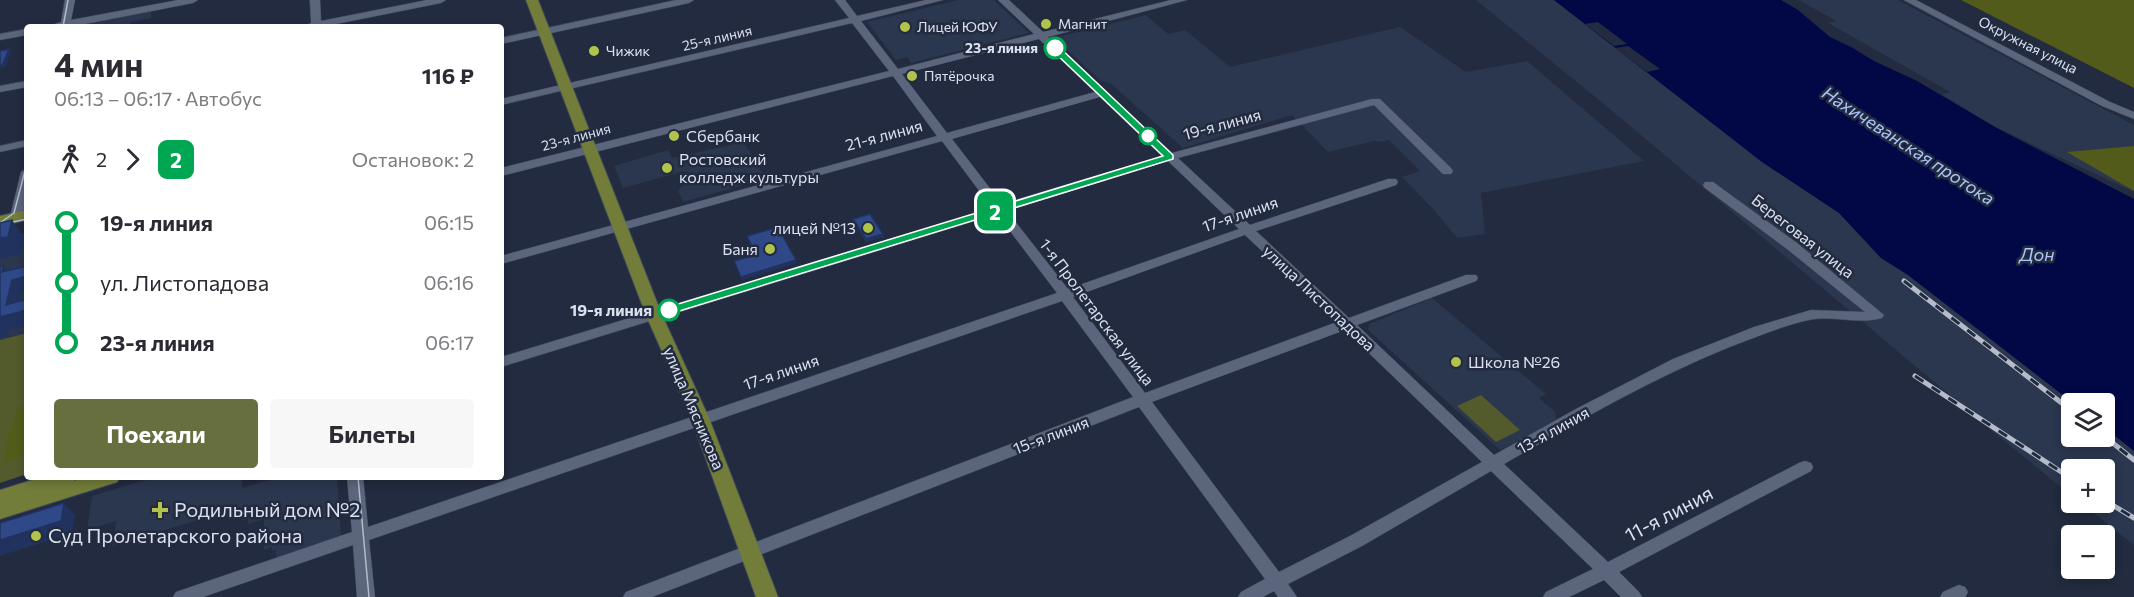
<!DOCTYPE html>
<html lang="ru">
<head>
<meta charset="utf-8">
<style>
	:root { --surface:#fff; --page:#f7f7f7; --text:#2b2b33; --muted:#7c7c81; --accent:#686f3e }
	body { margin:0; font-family:Commissioner,sans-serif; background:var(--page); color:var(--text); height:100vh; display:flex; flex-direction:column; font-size:22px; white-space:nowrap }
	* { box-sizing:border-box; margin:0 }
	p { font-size:20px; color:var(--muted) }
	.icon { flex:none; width:33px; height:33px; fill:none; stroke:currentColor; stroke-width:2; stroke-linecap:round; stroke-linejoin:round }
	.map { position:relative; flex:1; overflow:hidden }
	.side { position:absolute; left:24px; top:24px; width:480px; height:456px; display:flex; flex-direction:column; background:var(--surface); border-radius:6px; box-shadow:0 3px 9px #0003 }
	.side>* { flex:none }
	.badge { padding:0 12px; border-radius:9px; font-size:21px; line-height:39px }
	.controls { position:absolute; left:2061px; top:393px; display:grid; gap:12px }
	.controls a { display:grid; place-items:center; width:54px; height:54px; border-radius:6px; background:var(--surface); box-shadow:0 3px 9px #0003; font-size:30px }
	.map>.badge { position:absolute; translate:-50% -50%; box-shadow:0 0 0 3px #fff }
	.legs { display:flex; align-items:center; gap:9px; height:66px; padding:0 30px; font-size:20px }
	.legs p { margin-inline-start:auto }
	.overview { display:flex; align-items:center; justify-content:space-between; height:102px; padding:0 30px }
	h1 { font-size:33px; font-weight:700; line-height:45px }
	.button { display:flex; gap:12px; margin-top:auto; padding:12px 30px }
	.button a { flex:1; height:69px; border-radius:6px; background:var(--accent); color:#fff; font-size:24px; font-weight:700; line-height:69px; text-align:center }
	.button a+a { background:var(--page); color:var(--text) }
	ul { padding:0 30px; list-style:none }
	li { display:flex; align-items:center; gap:21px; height:60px; font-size:22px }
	li i { display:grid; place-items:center; width:9px; height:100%; margin:0 8px; background:currentColor }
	li i::after { content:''; width:15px; height:15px; margin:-8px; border:4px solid; border-radius:50%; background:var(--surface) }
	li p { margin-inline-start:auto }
	li:first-child i { background:linear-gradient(#0000 50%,currentColor 0) }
	li:last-child i { background:linear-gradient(currentColor 50%,#0000 0) }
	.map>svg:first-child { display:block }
	.built { fill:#2b364f }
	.green { fill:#535a2c }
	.forest { fill:#525b19 }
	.water { fill:#020845 }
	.pier { fill:#222b3f }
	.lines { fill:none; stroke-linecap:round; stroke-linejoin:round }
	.minor-casing { stroke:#41495a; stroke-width:1 }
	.major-casing { stroke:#41495a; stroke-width:2 }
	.minor { fill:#5b657c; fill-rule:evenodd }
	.major { fill:#717d39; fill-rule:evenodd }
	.tram { stroke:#b4bbca; stroke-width:1.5 }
	.rail-casing { stroke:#b4bbca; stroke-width:5 }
	.rail { stroke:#222b3f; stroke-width:3; stroke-dasharray:10; stroke-linecap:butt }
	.wall { fill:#283e75 }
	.shaded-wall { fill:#21325f }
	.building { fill:#2f4888; stroke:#21325f; stroke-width:1.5 }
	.line-1 { fill:#00a651; stroke:#fff; stroke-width:1.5 }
	.poi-dot { fill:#b2c34c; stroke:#222b3f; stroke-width:2 }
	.stop-1-dot { fill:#fff; stroke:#00a651; stroke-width:3 }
	.labels { text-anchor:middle; stroke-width:5; stroke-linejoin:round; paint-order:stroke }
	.far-poi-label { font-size:14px; fill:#dbe1ef; stroke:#222b3f; text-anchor:start }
	.far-street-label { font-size:14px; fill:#dbe1ef; stroke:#222b3f }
	.far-stop-label { font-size:14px; font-weight:bold; fill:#dbe1ef; stroke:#222b3f; text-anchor:end }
	.street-label { font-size:16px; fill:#dbe1ef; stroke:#222b3f }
	.poi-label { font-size:16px; fill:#dbe1ef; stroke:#222b3f; text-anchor:start }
	.stop-label { font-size:16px; font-weight:bold; fill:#dbe1ef; stroke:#222b3f; text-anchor:end }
	.water-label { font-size:18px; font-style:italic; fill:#abc4fc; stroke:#222b3f }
	.near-poi-label { font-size:20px; fill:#dbe1ef; stroke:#222b3f; text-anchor:start }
	.near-street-label { font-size:20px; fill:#dbe1ef; stroke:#222b3f }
</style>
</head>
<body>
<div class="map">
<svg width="2134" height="597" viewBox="0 0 2134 597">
	<rect width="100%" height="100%" fill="#222b3f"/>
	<g class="built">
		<polygon points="958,0 994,0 1029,33 911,63 907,57 896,60 867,22"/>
		<polygon points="1476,0 1554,0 1762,162 1839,213 1881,258 1908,275 2073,403 2072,436 2104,436 2105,428 2134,451 2134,545 2081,503 2104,502 2104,470 2072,470 2071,495 1997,435 1611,110"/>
		<polygon points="1799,0 1898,0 2134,125 2134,192 1995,127 1941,94 1950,92 1828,23 1836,21"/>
		<polygon points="151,11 151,18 131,22 130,26 76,27"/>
		<polygon points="1146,15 1168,34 1185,30 1230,67 1400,27 1466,72 1527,61 1644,161 1481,193 1485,234 1457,238 1433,209 1402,177 1420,171 1389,140 1381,142 1374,141 1328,152 1292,115 1183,148 1110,83 1101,81 1054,38"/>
		<polygon points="744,142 766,179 683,202 678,191 688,177 685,171 623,188 614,166 668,150 672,158"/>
		<polygon points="27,233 27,333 0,340 0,239"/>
		<polygon points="1432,298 1546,394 1539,398 1555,412 1557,422 1500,450 1368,330 1369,324"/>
		<polygon points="155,477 243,477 242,488 278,477 337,477 341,536 276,558 276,550 272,551 272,547 264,550 264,519 248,524 248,519 242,521 241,507 113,546 116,521 87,530 92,496"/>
	</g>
	<g class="green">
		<polygon points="27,333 27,474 0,483 0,340"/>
		<polygon points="1481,395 1520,430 1496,442 1457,406"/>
	</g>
	<g class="forest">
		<polygon points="1961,0 2134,0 2134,88"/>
		<polygon points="2134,146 2134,191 2067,152"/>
		<polygon points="27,406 27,451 17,458 4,462 9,431 12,430 17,407"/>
	</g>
	<polygon class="water" points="1554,0 1781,0 1798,10 1830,37 1851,47 1874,61 1917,81 1995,127 2134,199 2134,451 2105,428 2104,404 2073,403 1908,275 1881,258 1839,213 1762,162"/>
	<g class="pier">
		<polygon points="1598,22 1627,44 1614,46 1585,24"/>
		<polygon points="1628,46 1660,69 1647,72 1615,48"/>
	</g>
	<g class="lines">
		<g class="minor-casing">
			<g id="minor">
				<polygon points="65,0 75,0 71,20 178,0 198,0 193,3 70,27 46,27 61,22"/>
				<polygon points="310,0 320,0 321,21 427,0 446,0 441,3 321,27 301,27 311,23"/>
				<polygon points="676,0 694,0 689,3 501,44 501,38"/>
				<path d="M 835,0 L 845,0 L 857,16 L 926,0 L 943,0 L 861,21 L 898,69 L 1034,34 L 998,0 L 1009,0 L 1043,32 L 1171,0 L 1187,0 L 1048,37 L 1172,153 L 1372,99 L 1380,99 L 1451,168 L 1453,171 L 1451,174 L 1443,174 L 1374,105 L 1178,158 L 1250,225 L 1388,179 L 1396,179 L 1398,182 L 1396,185 L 1256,231 L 1349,318 L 1466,275 L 1476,275 L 1478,278 L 1476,281 L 1357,325 L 1494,455 L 1576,409 L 1673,359 L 1754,327 L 1811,310 L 1865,312 L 1787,249 L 1705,188 L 1703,185 L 1705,182 L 1713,182 L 1797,243 L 1884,315 L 1882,318 C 1858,325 1833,315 1809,320 C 1781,326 1754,338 1727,348 C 1649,380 1577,422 1504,464 L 1608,562 L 1799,463 L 1805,461 L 1811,463 L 1813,467 L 1811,471 L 1619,572 L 1639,592 L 1642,597 L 1621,597 L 1604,580 L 1569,597 L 1543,597 L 1546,592 L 1593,569 L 1491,471 L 1362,546 L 1288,584 L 1297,597 L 1278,597 L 1274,591 L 1263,597 L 1238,597 L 1241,592 L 1265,579 L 1139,407 L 652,597 L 623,597 L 626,592 L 1133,397 L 1062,301 L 369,540 L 375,597 L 357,597 L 353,545 L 203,597 L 173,597 L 176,592 L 352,532 L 347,477 L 363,477 L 368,527 L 1057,293 L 997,214 L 501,367 L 501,357 L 992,208 L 942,141 L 501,264 L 501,256 L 937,136 L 893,76 L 501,176 L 501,168 L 889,71 L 852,23 L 501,105 L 501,99 L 849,18 ZM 1039,39 L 1095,92 L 947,133 L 902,74 ZM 1100,97 L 1162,156 L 1002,204 L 952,139 ZM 1168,161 L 1239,229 L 1068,289 L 1007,211 ZM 1245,235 L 1337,322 L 1145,393 L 1073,297 ZM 1345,330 L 1482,462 L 1350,536 L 1279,572 L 1152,402 Z"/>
				<polygon points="1904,0 1916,0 2110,102 2134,112 2134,119 2102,106"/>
				<polygon points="27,29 27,35 0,40 0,34"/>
				<polygon points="27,81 27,87 0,92 0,86"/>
				<polygon points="27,140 27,146 0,152 0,146"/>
				<polygon points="27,168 27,197 22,217 20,220 12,220 10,217 21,172"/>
				<polygon points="1959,585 1965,587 1968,592 1965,597 1940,597 1943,592"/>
			</g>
		</g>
		<g class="major-casing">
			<g id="major">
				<polygon points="526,0 538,0 662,315 709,418 778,597 756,597 691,418 646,315"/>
				<polygon points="27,210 27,220 0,226 0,216"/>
				<polygon points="42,477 76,477 74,481 86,477 120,477 117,482 0,519 0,490"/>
			</g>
		</g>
		<use href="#minor" class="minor"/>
		<use href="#major" class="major"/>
		<g class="tram">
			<polyline points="63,27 68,0"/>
			<polyline points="0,223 14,213 27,163"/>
			<polyline points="3,224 27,219"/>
			<polyline points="358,477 369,597"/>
		</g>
		<g class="rail-casing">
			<g id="rail">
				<polyline points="1904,281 2072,411"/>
				<polyline points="1915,376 2072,479"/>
				<polyline points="2104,436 2134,460"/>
				<polyline points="2104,500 2134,518"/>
			</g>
		</g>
		<use href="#rail" class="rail"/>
	</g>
	<polygon class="wall" points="853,219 884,237 866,242 854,222"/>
	<g class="shaded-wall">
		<polygon points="9,49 11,52 5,67 0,68 0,65"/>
		<polygon points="12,220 25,238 21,254 0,259 0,238"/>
		<polygon points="883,234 884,237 866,242 866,239"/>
		<polygon points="796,260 797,263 742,280 741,277"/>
		<polygon points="3,266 13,278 27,276 27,290 21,292 17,313 27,310 27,325 10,330 9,335 0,338 0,319 6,305 2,272"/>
		<polygon points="64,503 75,515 72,533 0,556 0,540"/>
	</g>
	<g class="building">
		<polygon points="9,49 3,64 0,65 0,51"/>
		<polygon points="870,214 883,234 866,239 853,219"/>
		<polygon points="12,220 8,237 0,238 0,223"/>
		<polygon points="778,227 796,260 741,277 734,261 756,255 747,236"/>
		<polygon points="0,266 3,266 2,272 27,266 27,276 12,280 6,305 27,299 27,310 0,317 0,319"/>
		<polygon points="64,503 61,521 0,540 0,523"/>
	</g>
	<polygon class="line-1" points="1052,46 1058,46 1173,155 1173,159 673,313 665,313 665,308 1163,156 1052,50"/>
	<g class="poi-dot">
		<circle cx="1046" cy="24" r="6"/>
		<circle cx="905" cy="27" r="6"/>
		<circle cx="594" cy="51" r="6"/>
		<circle cx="912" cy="76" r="6"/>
		<circle cx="674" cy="136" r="6"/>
		<circle cx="667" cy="168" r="6"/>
		<circle cx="868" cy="228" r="6"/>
		<circle cx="770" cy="249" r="6"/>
		<circle cx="1456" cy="362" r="6"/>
		<path d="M157 501h6v6h6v6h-6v6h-6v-6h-6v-6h6z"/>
		<circle cx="36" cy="536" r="6"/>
	</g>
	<g class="stop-1-dot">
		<circle cx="1055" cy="48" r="10"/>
		<circle cx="1148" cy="136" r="8"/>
		<circle cx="669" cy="310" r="10"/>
	</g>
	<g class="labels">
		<g class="far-poi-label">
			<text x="1058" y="29">Магнит</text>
			<text x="917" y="32">Лицей ЮФУ</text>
			<text x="606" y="56">Чижик</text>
			<text x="924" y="81">Пятёрочка</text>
		</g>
		<g class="far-street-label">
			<text transform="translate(717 38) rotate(-13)" y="5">25-я линия</text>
			<text transform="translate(2028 45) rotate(27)" y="5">Окружная улица</text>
			<text transform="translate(576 137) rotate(-15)" y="5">23-я линия</text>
		</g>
		<g class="far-stop-label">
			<text x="1038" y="53">23-я линия</text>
		</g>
		<g class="street-label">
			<text transform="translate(1222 124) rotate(-15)" y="6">19-я линия</text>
			<text transform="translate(884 135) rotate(-15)" y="6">21-я линия</text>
			<text transform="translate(1240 214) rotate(-19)" y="6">17-я линия</text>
			<text transform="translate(1803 236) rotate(38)" y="6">Береговая улица</text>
			<text transform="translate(1319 298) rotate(43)" y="6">улица Листопадова</text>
			<text transform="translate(1097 312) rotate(53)" y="6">1-я Пролетарская улица</text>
			<text transform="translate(781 372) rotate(-19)" y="6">17-я линия</text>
			<text transform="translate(694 408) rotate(67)" y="6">улица Мясникова</text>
			<text transform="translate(1553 430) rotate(-29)" y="6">13-я линия</text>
			<text transform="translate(1051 435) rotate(-21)" y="6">15-я линия</text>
		</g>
		<g class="poi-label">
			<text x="686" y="142">Сбербанк</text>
			<text x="679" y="165">Ростовский<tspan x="679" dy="18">колледж культуры</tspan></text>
			<text x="856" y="234" text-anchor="end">лицей №13</text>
			<text x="758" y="255" text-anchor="end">Баня</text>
			<text x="1468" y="368">Школа №26</text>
		</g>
		<g class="stop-label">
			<text x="652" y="316">19-я линия</text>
		</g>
		<g class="water-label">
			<text transform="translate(1908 146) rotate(33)" y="6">Нахичеванская протока</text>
			<text x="2037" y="261">Дон</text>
		</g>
		<g class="near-poi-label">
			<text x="174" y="517">Родильный дом №2</text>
			<text x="48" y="543">Суд Пролетарского района</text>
		</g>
		<g class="near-street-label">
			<text transform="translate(1669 514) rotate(-28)" y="7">11-я линия</text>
		</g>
	</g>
</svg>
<div class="controls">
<a><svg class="icon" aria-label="layers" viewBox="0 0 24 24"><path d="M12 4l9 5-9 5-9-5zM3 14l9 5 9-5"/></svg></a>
<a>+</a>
<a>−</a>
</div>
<b class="badge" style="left:995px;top:211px;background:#00a651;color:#fff">2</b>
<section class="side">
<div class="overview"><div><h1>4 мин</h1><p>06:13 – 06:17 · Автобус</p></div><b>116 ₽</b></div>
<div class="legs"><svg class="icon" aria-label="walk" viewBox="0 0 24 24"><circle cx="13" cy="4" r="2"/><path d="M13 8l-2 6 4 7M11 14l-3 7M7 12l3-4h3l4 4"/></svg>2<svg class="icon" aria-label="forward" viewBox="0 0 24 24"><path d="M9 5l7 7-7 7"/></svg><b class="badge" style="background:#00a651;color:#fff">2</b><p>Остановок: 2</p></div>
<ul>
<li><i style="color:#00a651"></i><b>19-я линия</b><p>06:15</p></li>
<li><i style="color:#00a651"></i><span>ул. Листопадова</span><p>06:16</p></li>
<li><i style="color:#00a651"></i><b>23-я линия</b><p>06:17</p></li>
</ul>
<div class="button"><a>Поехали</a><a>Билеты</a></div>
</section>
</div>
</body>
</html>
